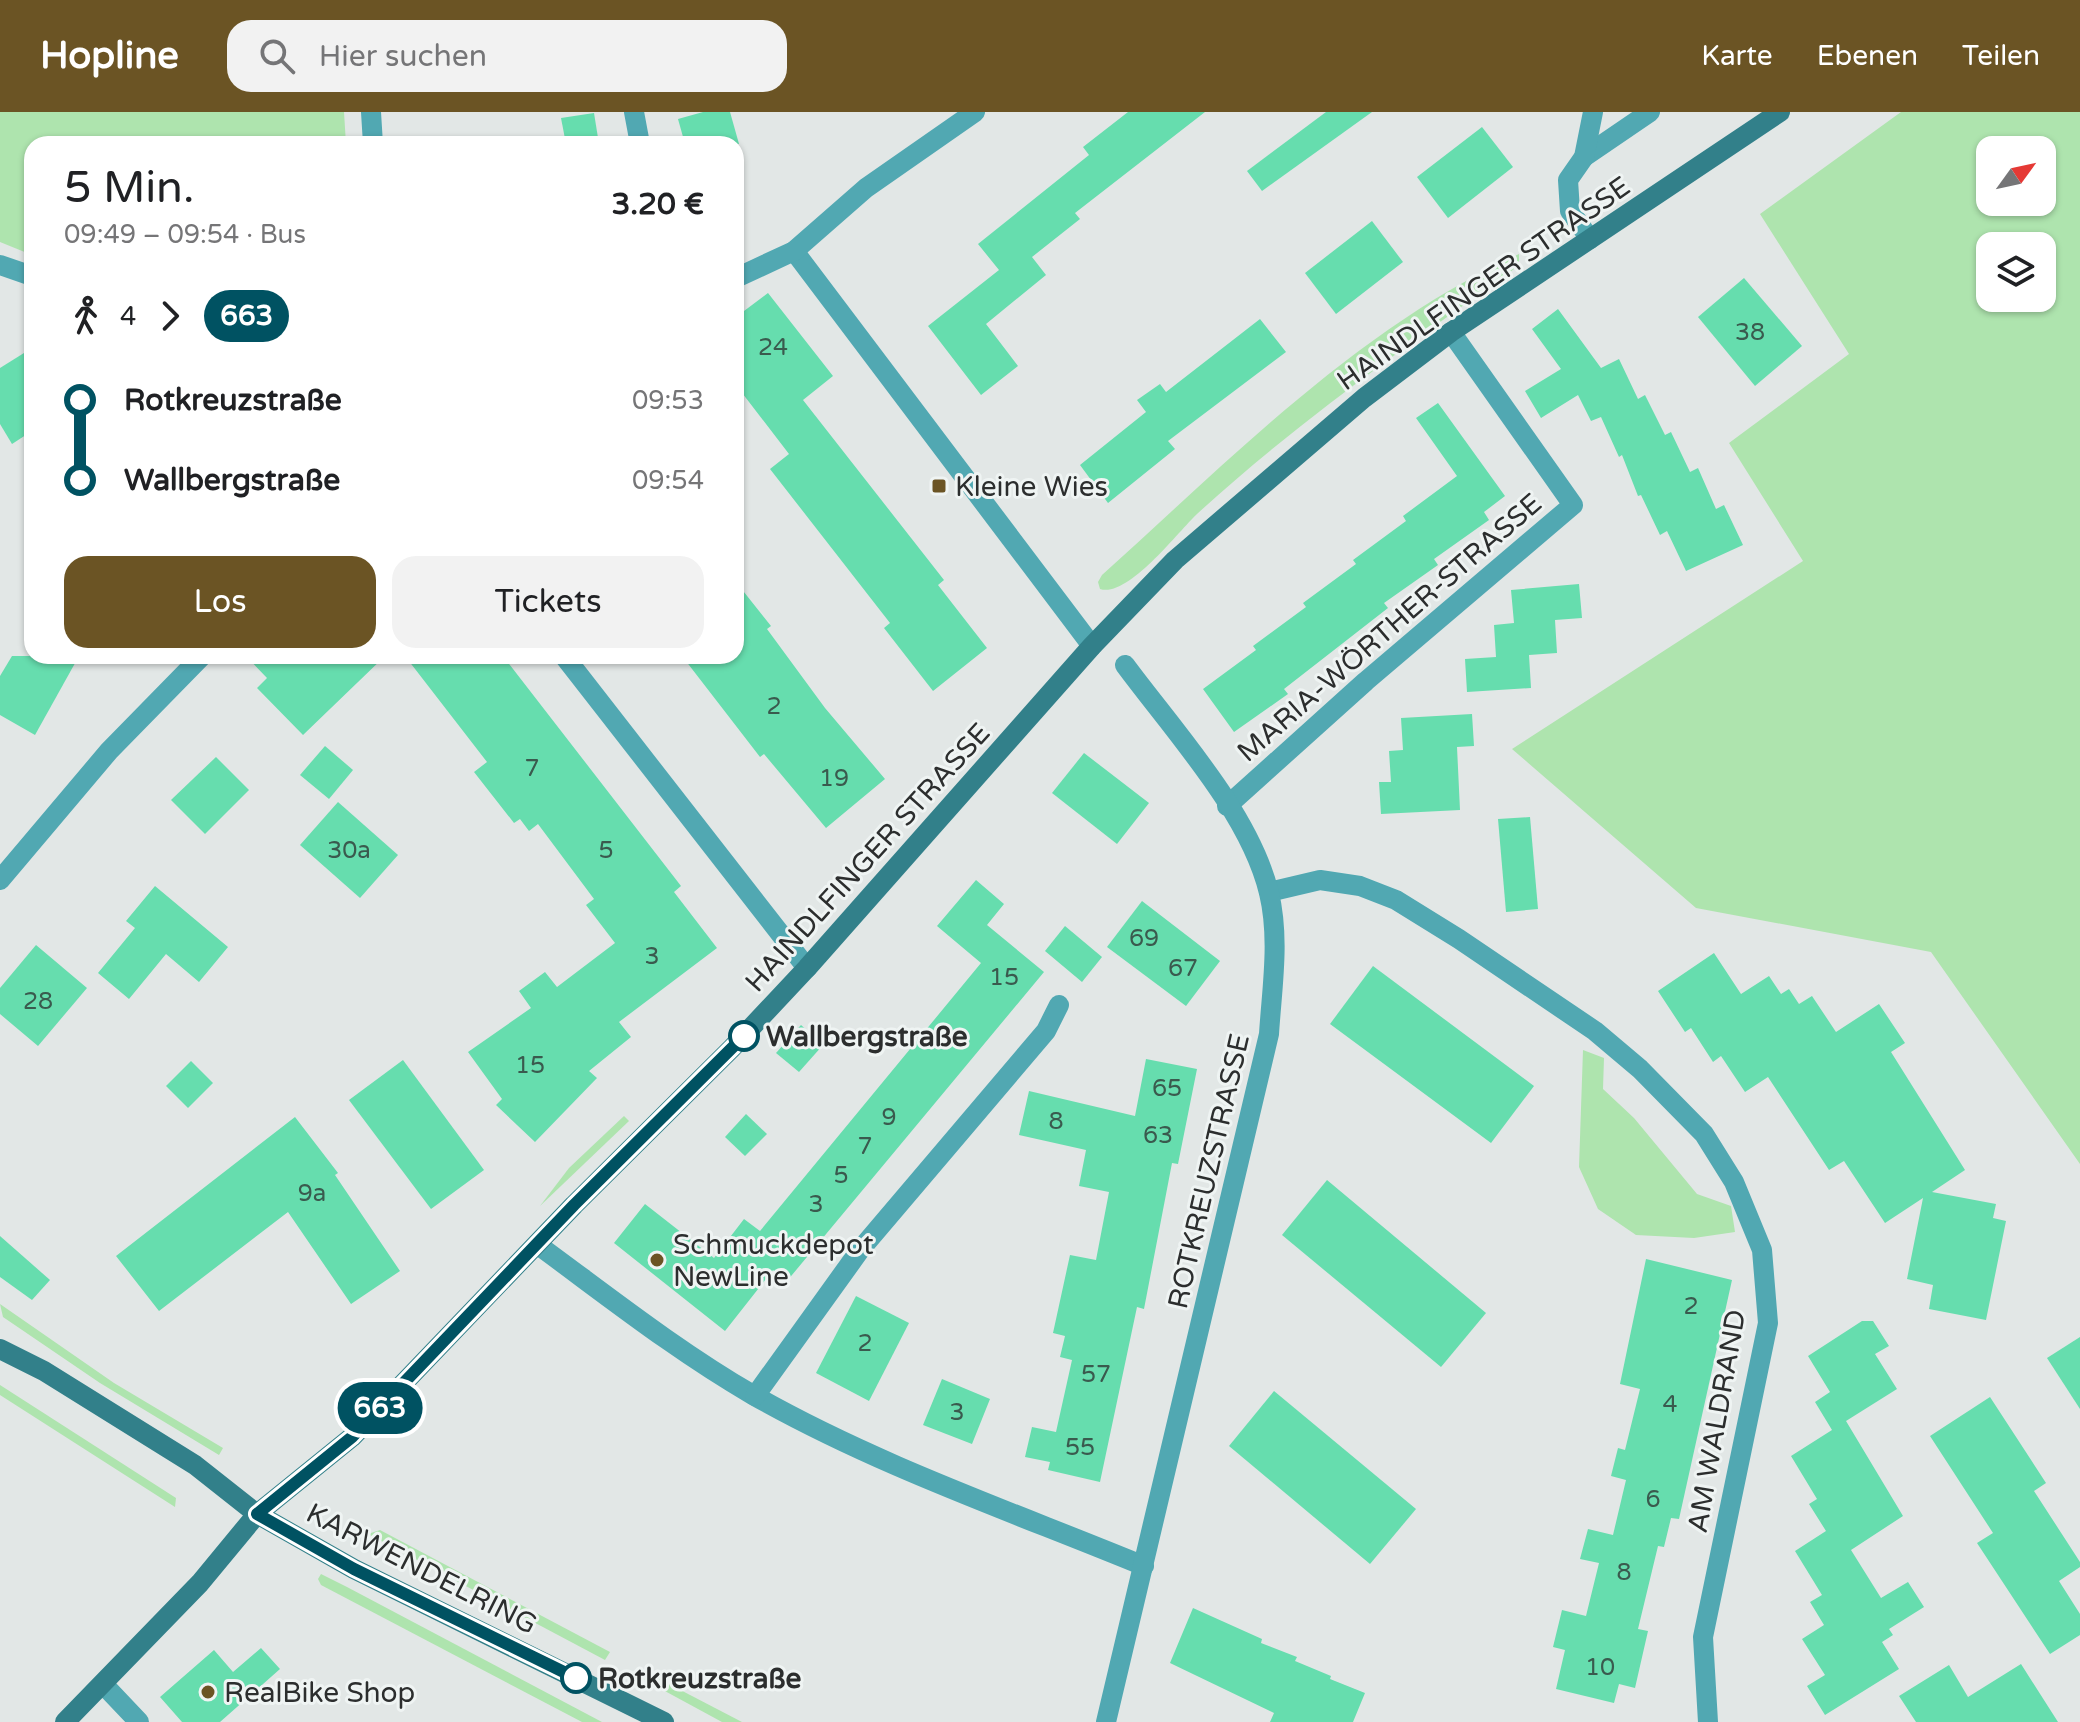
<!DOCTYPE html>
<html lang="de">
<head>
<meta charset="utf-8">
<style>
	:root { --surface:#fff; --page:#f2f2f2; --text:#202124; --muted:#757577; --accent:#6b5424 }
	body { margin:0; font-family:"Varela Round",sans-serif; background:var(--page); color:var(--text); height:100vh; display:flex; flex-direction:column; font-size:30px; white-space:nowrap }
	* { box-sizing:border-box; margin:0 }
	p { font-size:26px; color:var(--muted) }
	.icon { flex:none; width:44px; height:44px; fill:none; stroke:currentColor; stroke-width:2; stroke-linecap:round; stroke-linejoin:round }
	.map { position:relative; flex:1; overflow:hidden }
	.side { position:absolute; left:24px; top:24px; width:720px; height:528px; display:flex; flex-direction:column; background:var(--surface); border-radius:24px; box-shadow:0 2px 6px #0004 }
	.side>* { flex:none }
	.badge { padding:0 16px; border-radius:26px; font-size:28px; line-height:52px }
	.needle { width:52px; rotate:57deg }
	.fabs { position:absolute; left:1976px; top:24px; display:grid; gap:16px }
	.fabs a { display:grid; place-items:center; width:80px; height:80px; border-radius:16px; background:var(--surface); box-shadow:0 2px 6px #0004; font-size:40px }
	.map>.badge { position:absolute; translate:-50% -50%; box-shadow:0 0 0 4px #fff }
	.legs { display:flex; align-items:center; gap:12px; height:88px; padding:0 40px; font-size:26px }
	.legs p { margin-inline-start:auto }
	.overview { display:flex; align-items:center; justify-content:space-between; height:136px; padding:0 40px }
	h1 { font-size:44px; font-weight:600; line-height:60px }
	.cta { display:flex; gap:16px; margin-top:auto; padding:16px 40px }
	.cta a { flex:1; height:92px; border-radius:24px; background:var(--accent); color:#fff; font-size:32px; font-weight:600; line-height:92px; text-align:center }
	.cta a+a { background:var(--page); color:var(--text) }
	ul { padding:0 40px; list-style:none }
	li { display:flex; align-items:center; gap:28px; height:80px; font-size:30px }
	li i { display:grid; place-items:center; width:12px; height:100%; margin:0 10px; background:currentColor }
	li i::after { content:''; width:20px; height:20px; margin:-10px; border:6px solid; border-radius:50%; background:var(--surface) }
	li p { margin-inline-start:auto }
	li:first-child i { background:linear-gradient(#0000 50%,currentColor 0) }
	li:last-child i { background:linear-gradient(currentColor 50%,#0000 0) }
	header { display:flex; align-items:center; gap:48px; box-sizing:border-box; height:112px; padding:0 40px; background:var(--accent); color:#fff }
	header strong { font-size:38px }
	nav { display:flex; gap:44px; margin-inline-start:auto; font-size:28px }
	.search { width:560px; height:72px; background:var(--page); display:flex; align-items:center; gap:20px; box-sizing:border-box; padding:0 28px; border-radius:24px; color:var(--muted); font-size:30px }
	.map>svg:first-child { display:block }
	.green { fill:#aee4ae; fill-rule:evenodd }
	.building { fill:#66ddae }
	.lines { fill:none; stroke-linecap:round; stroke-linejoin:round }
	.street { stroke:#51a8b2; stroke-width:20 }
	.secondary { stroke:#32808a; stroke-width:20 }
	.line-1-casing { stroke:#fff; stroke-width:18 }
	.line-1 { stroke:#005262; stroke-width:12 }
	.poi-dot { fill:#6b5424; stroke:#eff4f3; stroke-width:3 }
	.stop-1-dot { fill:#fff; stroke:#005262; stroke-width:4 }
	.labels { text-anchor:middle; stroke-width:6; stroke-linejoin:round; paint-order:stroke }
	.number-label { font-size:24px; fill:#3a5a4e }
	.street-label { font-size:28px; fill:#2c2e2e; stroke:#eff4f3 }
	.poi-label { font-size:28px; fill:#2c2e2e; stroke:#eff4f3; text-anchor:start }
	.stop-label { font-size:28px; font-weight:bold; fill:#2c2e2e; stroke:#eff4f3; text-anchor:start }
</style>
</head>
<body>
<header>
<strong>Hopline</strong>
<div class="search"><svg class="icon" aria-label="search" viewBox="0 0 24 24"><circle cx="10" cy="10" r="6"/><path d="M15 15l6 6"/></svg>Hier suchen</div>
<nav><a>Karte</a><a>Ebenen</a><a>Teilen</a></nav>
</header>
<div class="map">
<svg width="2080" height="1610" viewBox="0 0 2080 1610">
	<rect width="100%" height="100%" fill="#e2e7e6"/>
	<g class="green">
		<polygon points="0,0 344,0 346,32 32,32 32,143 0,130"/>
		<path d="M 1901,0 L 2080,0 L 2080,1052 L 1931,840 L 1696,796 L 1512,637 L 1803,449 L 1729,331 L 1849,242 L 1760,102 ZM 1990,38 L 2042,38 L 2042,90 L 1990,90 ZM 1990,134 L 2042,134 L 2042,186 L 1990,186 Z"/>
		<path d="M 1519,142 L 1519,151 L 1514,157 C 1406,235 1296,311 1197,402 C 1177,421 1128,486 1100,477 L 1098,470 L 1102,463 C 1232,346 1358,216 1519,142 Z"/>
		<polygon points="1583,938 1604,946 1603,977 1634,1006 1697,1082 1731,1094 1735,1120 1694,1126 1636,1123 1598,1097 1579,1055"/>
		<polygon points="624,1004 629,1009 540,1094 569,1056"/>
		<polygon points="0,1192 114,1271 223,1336 219,1343 100,1271 3,1205"/>
		<polygon points="0,1273 176,1386 175,1395 0,1283"/>
		<polygon points="380,1418 610,1540 605,1548 368,1422"/>
		<polygon points="321,1462 347,1475 602,1610 582,1610 321,1473 318,1467"/>
		<polygon points="642,1558 742,1610 722,1610 639,1565"/>
	</g>
	<g class="building">
		<polygon points="703,0 730,0 739,32 685,32 678,7"/>
		<polygon points="1128,0 1205,0 1075,101 1080,107 1032,145 1046,163 986,212 1018,254 981,283 928,214 999,158 978,132 1089,43 1083,35"/>
		<polygon points="1326,0 1372,0 1262,79 1247,59"/>
		<polygon points="594,1 599,32 566,32 561,6"/>
		<polygon points="1482,15 1513,55 1448,106 1417,65"/>
		<polygon points="1372,109 1403,150 1336,202 1305,161"/>
		<polygon points="1744,166 1802,234 1755,274 1698,205"/>
		<polygon points="768,181 833,264 803,288 944,468 938,473 987,536 933,579 884,516 890,511 770,357 789,342 736,273 736,205"/>
		<polygon points="1558,197 1601,256 1619,247 1638,287 1645,283 1665,323 1671,320 1690,360 1698,356 1716,397 1724,393 1743,433 1686,459 1667,419 1660,423 1641,383 1638,384 1622,343 1619,345 1601,305 1591,309 1578,283 1541,306 1525,279 1561,257 1532,217"/>
		<polygon points="1260,207 1286,240 1168,329 1175,337 1108,391 1080,353 1146,300 1137,288 1160,272 1166,280"/>
		<polygon points="32,236 32,319 12,332 0,312 0,256"/>
		<polygon points="1438,291 1505,384 1484,400 1489,408 1434,447 1438,453 1384,491 1388,496 1284,577 1288,582 1234,620 1203,577 1256,538 1253,534 1306,495 1303,491 1356,452 1353,448 1406,409 1403,404 1457,364 1416,306"/>
		<polygon points="736,470 771,514 767,517 825,596 885,667 826,716 764,642 760,645 682,544 736,544"/>
		<polygon points="1579,472 1582,506 1555,508 1557,541 1529,543 1531,576 1467,580 1465,547 1496,545 1494,513 1514,511 1511,478"/>
		<polygon points="12,544 79,544 35,623 0,603 0,564"/>
		<polygon points="246,544 385,544 303,623 257,576 267,566"/>
		<polygon points="405,544 503,544 681,774 674,780 717,836 619,910 631,925 589,959 597,966 535,1030 496,993 502,987 468,940 531,896 519,879 545,860 557,875 615,831 586,793 594,787 538,712 529,719 520,707 514,711 474,660 487,650"/>
		<polygon points="1472,602 1474,634 1457,635 1460,698 1381,702 1379,670 1391,670 1389,639 1403,638 1401,606"/>
		<polygon points="325,634 353,658 329,687 300,663"/>
		<polygon points="1084,641 1149,691 1117,732 1052,681"/>
		<polygon points="216,645 249,678 205,722 171,688"/>
		<polygon points="338,690 398,743 360,786 300,733"/>
		<polygon points="1530,705 1538,797 1506,800 1498,707"/>
		<polygon points="976,768 1004,792 987,813 1044,860 787,1169 773,1158 725,1219 614,1131 645,1092 714,1146 744,1107 760,1119 981,851 937,814"/>
		<polygon points="155,774 228,835 199,870 166,842 129,887 98,861 135,816 126,809"/>
		<polygon points="1142,789 1220,849 1186,894 1107,835"/>
		<polygon points="1065,814 1102,845 1082,870 1045,839"/>
		<polygon points="36,833 87,876 38,934 0,902 0,876"/>
		<polygon points="1714,841 1741,882 1769,864 1781,882 1789,877 1799,892 1812,884 1836,920 1879,892 1905,931 1891,940 1965,1058 1932,1080 1996,1092 1993,1106 2006,1109 1986,1208 1929,1197 1933,1173 1907,1167 1923,1086 1885,1111 1844,1049 1829,1058 1768,965 1745,980 1721,944 1713,950 1691,916 1685,920 1658,879"/>
		<polygon points="1373,854 1534,974 1491,1031 1330,912"/>
		<polygon points="801,913 823,933 799,960 776,941"/>
		<polygon points="1146,947 1197,957 1178,1052 1172,1051 1144,1197 1137,1195 1100,1370 1048,1358 1050,1350 1025,1345 1032,1315 1056,1320 1072,1248 1060,1245 1065,1224 1053,1221 1070,1143 1096,1148 1109,1080 1079,1074 1086,1038 1019,1023 1029,979 1135,1004"/>
		<polygon points="403,948 484,1058 431,1097 349,988"/>
		<polygon points="191,949 213,971 188,996 166,974"/>
		<polygon points="746,1002 767,1022 745,1044 725,1025"/>
		<polygon points="295,1005 338,1061 335,1063 400,1159 351,1192 288,1100 159,1199 116,1144"/>
		<polygon points="1327,1068 1486,1201 1441,1255 1282,1123"/>
		<polygon points="0,1124 50,1168 32,1188 0,1165"/>
		<polygon points="1646,1147 1732,1168 1679,1407 1671,1406 1664,1435 1658,1434 1638,1517 1648,1519 1635,1576 1619,1572 1614,1591 1556,1577 1565,1538 1553,1535 1562,1498 1586,1504 1599,1451 1580,1447 1588,1417 1613,1423 1626,1368 1611,1364 1618,1336 1625,1338 1640,1277 1620,1272"/>
		<polygon points="856,1184 909,1211 869,1289 816,1261"/>
		<polygon points="1862,1209 1873,1209 1889,1234 1875,1242 1897,1277 1846,1309 1903,1404 1851,1438 1881,1486 1908,1470 1924,1495 1889,1517 1893,1523 1882,1530 1899,1557 1825,1603 1807,1574 1825,1563 1802,1527 1824,1513 1810,1490 1822,1483 1795,1439 1826,1419 1809,1392 1817,1387 1791,1344 1832,1318 1815,1290 1830,1280 1808,1244"/>
		<polygon points="2080,1225 2080,1297 2047,1246"/>
		<polygon points="942,1267 990,1287 972,1332 923,1313"/>
		<polygon points="1274,1279 1416,1397 1370,1452 1229,1334"/>
		<polygon points="1990,1285 2046,1371 2034,1379 2080,1450 2080,1455 2059,1469 2080,1502 2080,1523 2050,1542 1977,1431 1993,1421 1930,1324"/>
		<polygon points="1193,1496 1262,1527 1261,1531 1297,1545 1295,1549 1331,1564 1330,1567 1365,1581 1353,1610 1270,1610 1274,1601 1170,1551"/>
		<polygon points="261,1536 280,1557 220,1610 182,1610 160,1585 214,1538 233,1560"/>
		<polygon points="2021,1552 2058,1610 1916,1610 1899,1584 1949,1553 1968,1585"/>
	</g>
	<g class="lines">
		<g class="street">
			<polyline points="371,0 373,32"/>
			<polyline points="634,0 640,32"/>
			<polyline points="1584,45 1650,0"/>
			<polyline points="1590,127 1570,99 1568,68 1584,45 1593,0"/>
			<polyline points="794,139 1092,534"/>
			<polyline points="0,153 32,164"/>
			<polyline points="736,166 794,139 866,76 975,0"/>
			<polyline points="564,544 807,856"/>
			<polyline points="1227,694 1366,569 1573,393 1451,220"/>
			<polyline points="0,768 109,639 202,544"/>
			<polyline points="1269,780 1320,768 1360,774 1396,788 1459,827 1595,919 1640,957 1704,1022 1734,1070 1762,1138 1768,1211 1703,1525 1708,1610"/>
			<path d="M 538,1133 C 609,1185 677,1239 753,1283 C 876,1353 1013,1400 1144,1454"/>
			<polyline points="755,1284 860,1138 1046,919 1059,893"/>
			<polyline points="103,1572 139,1610"/>
			<path d="M 1106,1610 L 1269,922 C 1272,875 1280,827 1269,781 C 1250,701 1173,618 1125,553"/>
		</g>
		<g class="secondary">
			<polyline points="0,1237 44,1259 195,1353 257,1402 354,1457 664,1610"/>
			<polyline points="65,1610 200,1471 257,1402 352,1325 574,1093 732,936 807,856 1092,534 1175,448 1364,286 1451,220 1780,0"/>
		</g>
	</g>
	<g class="lines">
		<g class="line-1-casing">
			<polyline id="line-1" points="576,1566 354,1457 257,1402 352,1325 574,1093 744,924"/>
		</g>
		<use href="#line-1" class="line-1"/>
	</g>
	<g class="poi-dot">
		<rect x="931" y="366" width="16" height="16" rx="4"/>
		<circle cx="657" cy="1148" r="8"/>
		<circle cx="208" cy="1580" r="8"/>
	</g>
	<g class="stop-1-dot">
		<circle cx="744" cy="924" r="14"/>
		<circle cx="576" cy="1566" r="14"/>
	</g>
	<g class="labels">
		<g class="number-label">
			<text x="1750" y="228">38</text>
			<text x="773" y="243">24</text>
			<text x="774" y="602">2</text>
			<text x="532" y="664">7</text>
			<text x="834" y="674">19</text>
			<text x="349" y="746">30a</text>
			<text x="606" y="746">5</text>
			<text x="1144" y="834">69</text>
			<text x="652" y="852">3</text>
			<text x="1183" y="864">67</text>
			<text x="1004" y="873">15</text>
			<text x="38" y="897">28</text>
			<text x="530" y="961">15</text>
			<text x="1167" y="984">65</text>
			<text x="889" y="1013">9</text>
			<text x="1056" y="1017">8</text>
			<text x="1158" y="1031">63</text>
			<text x="865" y="1042">7</text>
			<text x="841" y="1071">5</text>
			<text x="312" y="1089">9a</text>
			<text x="816" y="1100">3</text>
			<text x="1691" y="1202">2</text>
			<text x="865" y="1239">2</text>
			<text x="1096" y="1270">57</text>
			<text x="1670" y="1300">4</text>
			<text x="957" y="1308">3</text>
			<text x="1080" y="1343">55</text>
			<text x="1653" y="1395">6</text>
			<text x="1624" y="1468">8</text>
			<text x="1600" y="1563">10</text>
		</g>
		<g class="street-label">
			<text transform="translate(1483 171) rotate(-35)" y="10">HAINDLFINGER STRASSE</text>
			<text transform="translate(1389 515) rotate(-41)" y="10">MARIA-WÖRTHER-STRASSE</text>
			<text transform="translate(867 745) rotate(-48)" y="10">HAINDLFINGER STRASSE</text>
			<text transform="translate(1208 1059) rotate(-77)" y="10">ROTKREUZSTRASSE</text>
			<text transform="translate(1716 1309) rotate(-80)" y="10">AM WALDRAND</text>
			<text transform="translate(422 1456) rotate(27)" y="10">KARWENDELRING</text>
		</g>
		<g class="poi-label">
			<text x="955" y="384">Kleine Wies</text>
			<text x="673" y="1142">Schmuckdepot<tspan x="673" dy="32">NewLine</tspan></text>
			<text x="224" y="1590">RealBike Shop</text>
		</g>
		<g class="stop-label">
			<text x="766" y="934">Wallbergstraße</text>
			<text x="598" y="1576">Rotkreuzstraße</text>
		</g>
	</g>
</svg>
<div class="fabs">
<a><svg class="needle" viewBox="-14 -14 28 28"><path d="M0-13l5 13h-10z" fill="#e53935"/><path d="M0 13l5-13h-10z" fill="#757577"/></svg></a>
<a><svg class="icon" aria-label="layers" viewBox="0 0 24 24"><path d="M12 4l9 5-9 5-9-5zM3 14l9 5 9-5"/></svg></a>
</div>
<b class="badge" style="left:380px;top:1296px;background:#005262;color:#fff">663</b>
<section class="side">
<div class="overview"><div><h1>5 Min.</h1><p>09:49 – 09:54 · Bus</p></div><b>3.20 €</b></div>
<div class="legs"><svg class="icon" aria-label="walk" viewBox="0 0 24 24"><circle cx="13" cy="4" r="2"/><path d="M13 8l-2 6 4 7M11 14l-3 7M7 12l3-4h3l4 4"/></svg>4<svg class="icon" aria-label="forward" viewBox="0 0 24 24"><path d="M9 5l7 7-7 7"/></svg><b class="badge" style="background:#005262;color:#fff">663</b></div>
<ul>
<li><i style="color:#005262"></i><b>Rotkreuzstraße</b><p>09:53</p></li>
<li><i style="color:#005262"></i><b>Wallbergstraße</b><p>09:54</p></li>
</ul>
<div class="cta"><a>Los</a><a>Tickets</a></div>
</section>
</div>
</body>
</html>
